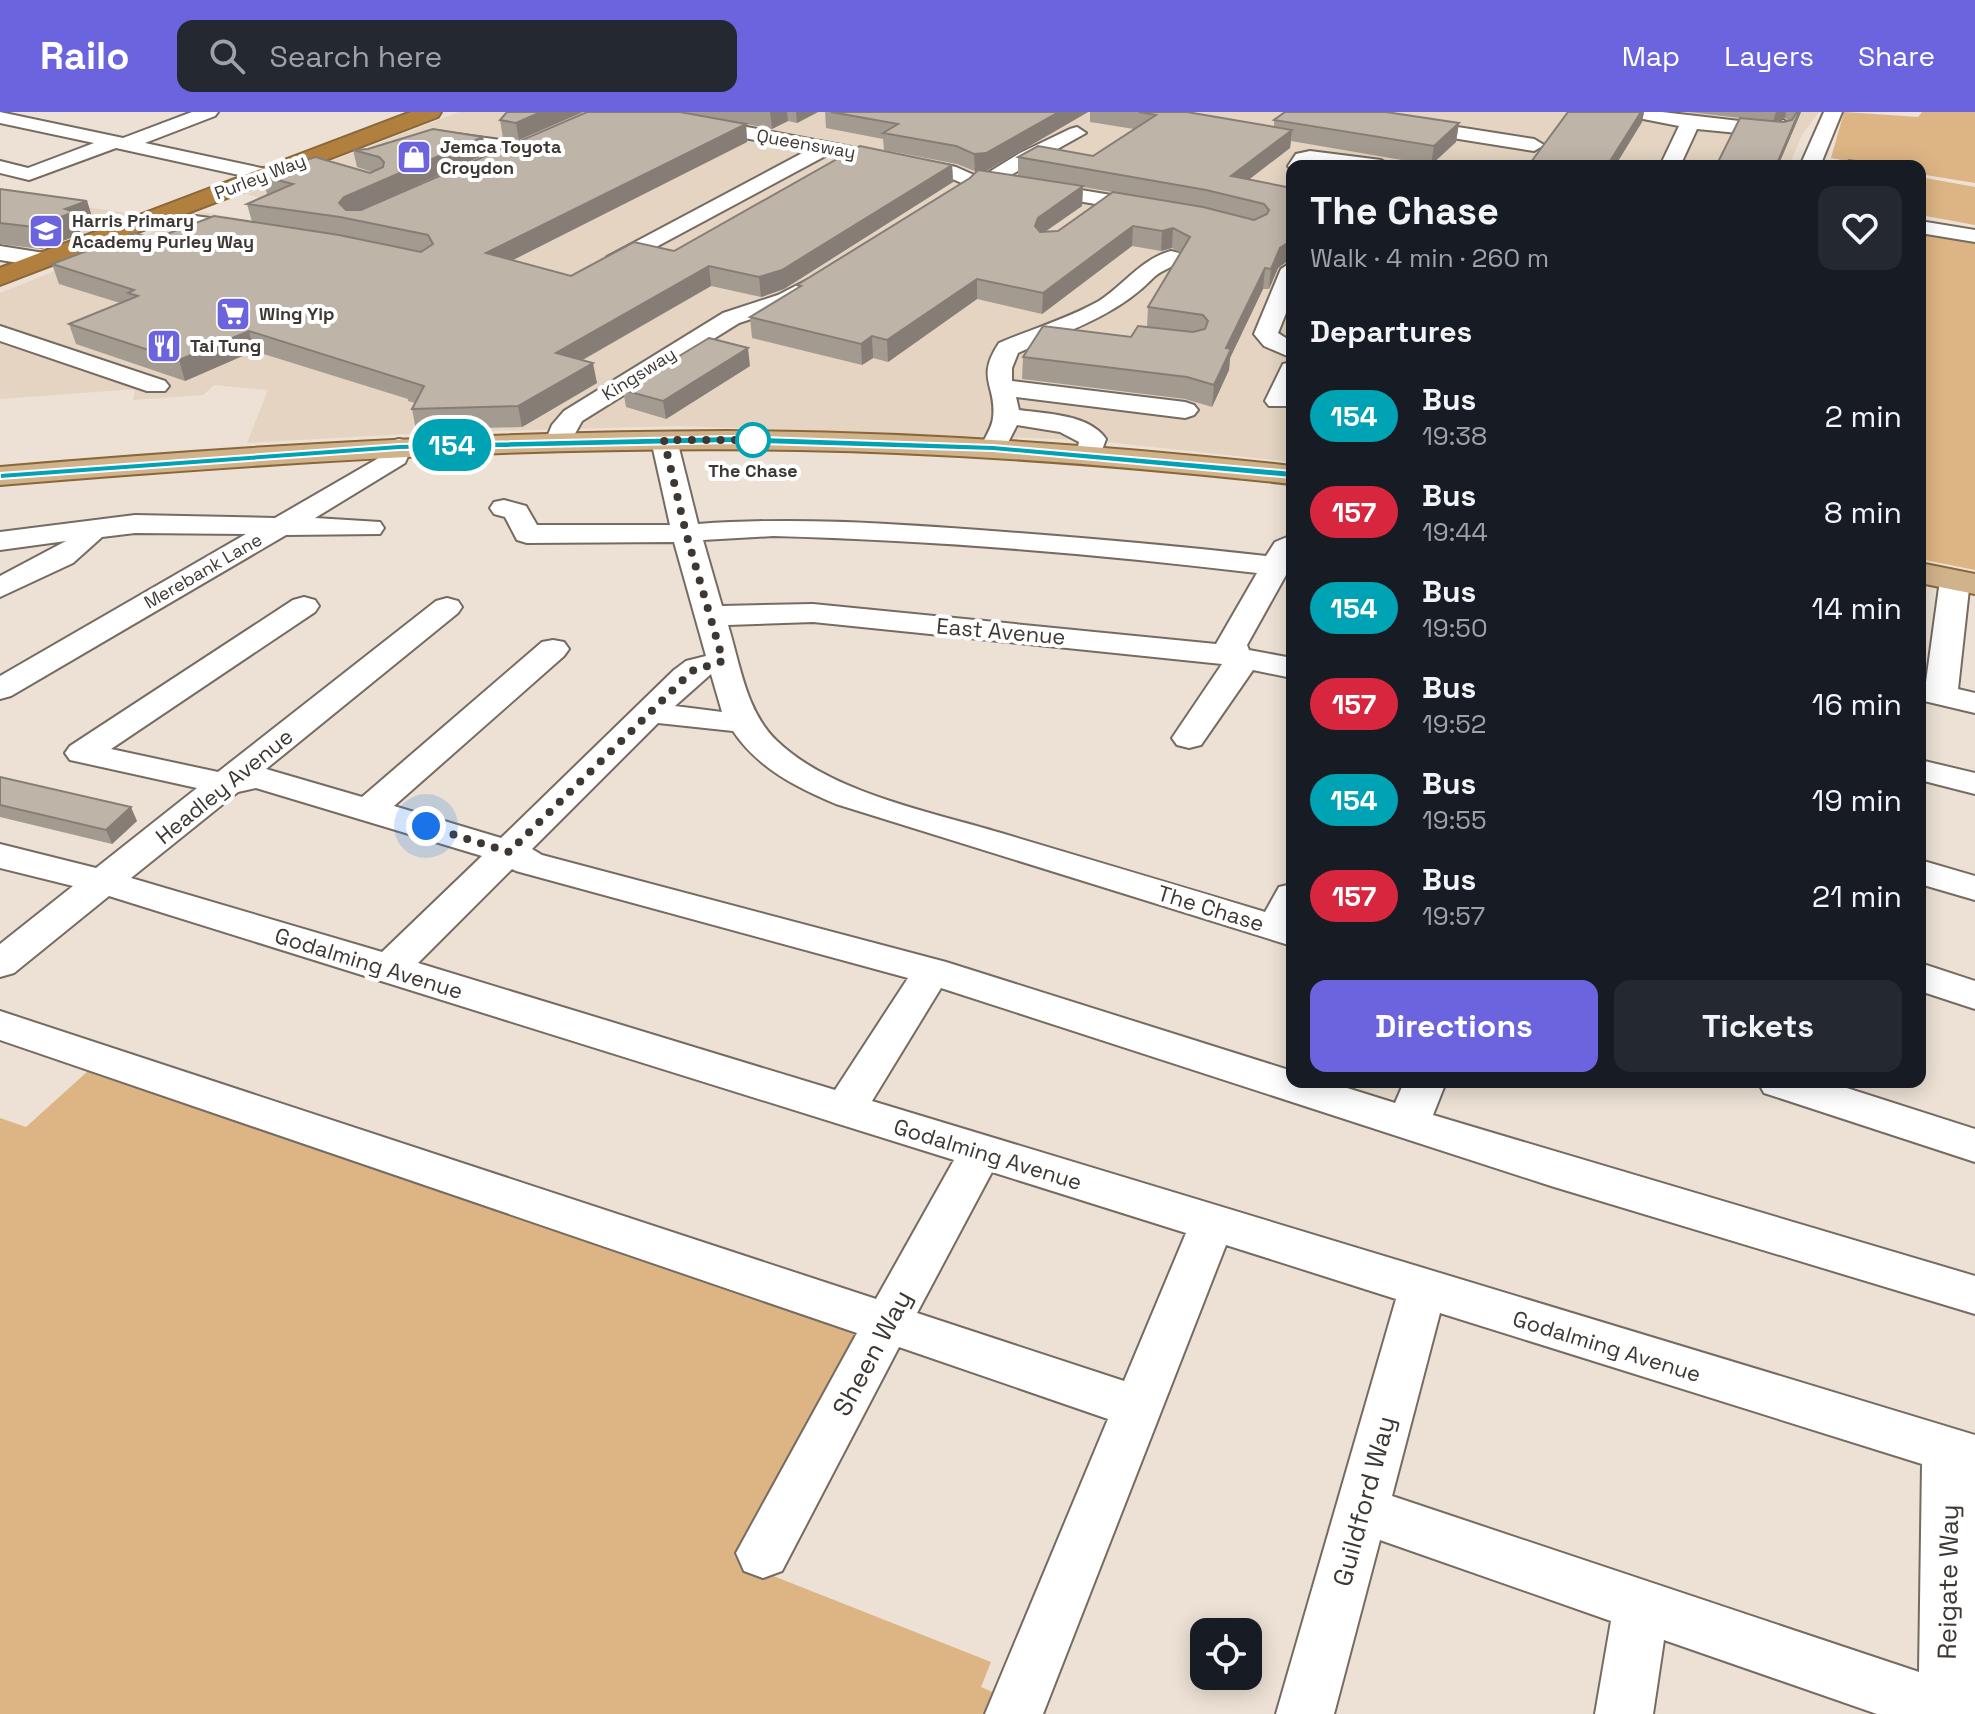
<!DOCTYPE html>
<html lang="en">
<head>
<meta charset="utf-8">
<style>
	:root { --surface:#171b24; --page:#242831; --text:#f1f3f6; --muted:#9ea1a6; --accent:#6c64de }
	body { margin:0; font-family:"Space Grotesk",sans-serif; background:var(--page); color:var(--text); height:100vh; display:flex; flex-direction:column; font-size:30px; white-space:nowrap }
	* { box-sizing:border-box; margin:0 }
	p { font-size:26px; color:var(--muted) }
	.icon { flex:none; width:44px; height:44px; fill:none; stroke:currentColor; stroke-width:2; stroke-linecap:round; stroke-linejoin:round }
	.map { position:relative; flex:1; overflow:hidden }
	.side { position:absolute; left:1286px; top:48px; width:640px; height:928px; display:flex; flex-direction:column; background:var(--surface); border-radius:16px; box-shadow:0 4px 20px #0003 }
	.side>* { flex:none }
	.badge { padding:0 16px; border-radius:26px; font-size:28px; line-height:52px }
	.buttons { position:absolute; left:1190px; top:1506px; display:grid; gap:16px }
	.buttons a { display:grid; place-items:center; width:72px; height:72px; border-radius:16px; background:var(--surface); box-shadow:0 4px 20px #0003; font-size:40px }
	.you { position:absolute; width:40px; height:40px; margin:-20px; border:6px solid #fff; border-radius:50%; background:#1a73e8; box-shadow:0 0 0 12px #1a73e833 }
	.map>.badge { position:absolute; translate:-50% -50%; box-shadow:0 0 0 4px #fff }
	h2 { padding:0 24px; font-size:30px; line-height:72px }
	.round { display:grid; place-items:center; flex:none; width:84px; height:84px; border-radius:16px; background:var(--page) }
	.overview { display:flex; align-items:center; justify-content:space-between; height:136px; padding:0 24px }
	h1 { font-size:38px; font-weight:700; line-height:60px }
	.action { display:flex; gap:16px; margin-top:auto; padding:16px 24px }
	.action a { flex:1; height:92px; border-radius:16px; background:var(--accent); color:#fff; font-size:32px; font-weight:700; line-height:92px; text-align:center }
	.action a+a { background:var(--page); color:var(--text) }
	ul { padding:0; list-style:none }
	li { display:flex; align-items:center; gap:24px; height:96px; padding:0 24px }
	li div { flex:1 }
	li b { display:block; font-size:30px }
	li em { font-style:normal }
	li .badge { min-width:88px; font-weight:700; text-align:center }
	header { display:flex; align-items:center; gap:48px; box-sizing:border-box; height:112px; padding:0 40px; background:var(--accent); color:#fff }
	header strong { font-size:38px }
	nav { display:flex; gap:44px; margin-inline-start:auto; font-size:28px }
	.search { width:560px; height:72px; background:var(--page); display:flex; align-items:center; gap:20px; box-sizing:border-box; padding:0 28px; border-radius:16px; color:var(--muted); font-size:30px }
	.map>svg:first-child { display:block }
	.built { fill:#e4d4c1 }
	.green { fill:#ddb584 }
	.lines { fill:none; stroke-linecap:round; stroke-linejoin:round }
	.minor-casing { stroke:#756b60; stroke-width:4 }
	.major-casing { stroke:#89673a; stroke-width:4 }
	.highway-casing { stroke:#89673a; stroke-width:4 }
	.minor { fill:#fff; fill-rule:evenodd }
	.major { fill:#d1b38b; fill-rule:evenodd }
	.highway { fill:#b2803e; fill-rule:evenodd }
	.wall { fill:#a49b90; fill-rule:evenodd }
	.shaded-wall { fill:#867e76 }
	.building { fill:#bfb4a8; stroke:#867e76; stroke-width:2 }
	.line { fill:#00a3b4; stroke:#fff; stroke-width:2 }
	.walk { stroke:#3d3833; stroke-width:8; stroke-dasharray:0 14.4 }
	.stop-dot { fill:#fff; stroke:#00a3b4; stroke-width:4 }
	.labels { text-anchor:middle; stroke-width:8; stroke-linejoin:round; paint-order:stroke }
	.far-street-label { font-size:18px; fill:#3d3833; stroke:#fff }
	.far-poi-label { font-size:18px; font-weight:bold; fill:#3d3833; stroke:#fff; text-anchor:start }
	.far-stop-label { font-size:18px; font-weight:bold; fill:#3d3833; stroke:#fff }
	.street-label { font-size:22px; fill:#3d3833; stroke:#fff }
	.near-street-label { font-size:26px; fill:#3d3833; stroke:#fff }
</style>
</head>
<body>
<header>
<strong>Railo</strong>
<div class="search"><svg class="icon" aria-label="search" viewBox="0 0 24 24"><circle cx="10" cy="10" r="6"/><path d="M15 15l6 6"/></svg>Search here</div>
<nav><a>Map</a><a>Layers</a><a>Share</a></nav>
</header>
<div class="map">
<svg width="1975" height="1602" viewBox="0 0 1975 1602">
	<rect width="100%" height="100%" fill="#ece1d4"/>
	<g class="built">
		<polygon points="459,0 1819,0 1802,23 1789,54 1292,54 1292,350 1087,328 677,314 424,321 247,331 268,278 214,273 203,283 133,288 135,277 0,287 0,181 203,100 262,111 286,94 247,82"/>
		<polygon points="0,83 135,102 35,141 0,136"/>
	</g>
	<g class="green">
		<polygon points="1844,0 1918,5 1922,0 1975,0 1975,71 1920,62 1920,54 1875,54 1831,46"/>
		<polygon points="1920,65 1975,75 1975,113 1920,103"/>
		<polygon points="1920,118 1975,127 1975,458 1920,447"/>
		<polygon points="98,950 887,1212 758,1458 991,1550 981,1575 1006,1586 999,1602 0,1602 0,1006 26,1015"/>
	</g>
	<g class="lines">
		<g class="minor-casing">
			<g id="minor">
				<polygon points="0,0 123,26 192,0 218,0 215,4 145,31 266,57 276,63 266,69 116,36 29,68 0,61 0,49 28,56 94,31 0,11"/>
				<polygon points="630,0 668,0 956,55 974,63 986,62 1020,41 1070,17 1077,15 1086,21 991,74 971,75 950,66 829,42 615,157 604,150 607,145 808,38 639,6"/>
				<polygon points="1318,0 1362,0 1534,27 1544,33 1534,39 1327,6"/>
				<polygon points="1625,0 1662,0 1774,13 1783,8 1792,14 1786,23 1779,25 1697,17 1680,54 1660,54 1679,14 1628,4"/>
				<polygon points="1824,0 1842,0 1820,54 1800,54"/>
				<polygon points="434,19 522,31 532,37 522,43 427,29 425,25 427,21"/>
				<polygon points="1310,39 1381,48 1391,54 1310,51 1308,54 1292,54 1291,58 1288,54 1296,42"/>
				<polygon points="1033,70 1153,90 1163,96 1153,102 1026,80 1023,76"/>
				<polygon points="158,99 247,111 258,117 247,123 151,109 148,105 151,101"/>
				<polygon points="1920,109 1975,118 1975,130 1920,121"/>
				<polygon points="0,134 44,141 55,148 44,155 0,148"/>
				<path d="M 1171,139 L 1179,141 L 1182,146 C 1174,156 1160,158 1152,167 C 1116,204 1065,220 1018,241 L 1012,256 L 1012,269 L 1185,290 L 1194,293 L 1198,298 L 1194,303 L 1185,306 L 1016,285 L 1019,298 C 1046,302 1089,302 1106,327 L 1098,349 L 1080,349 L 1076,343 L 1079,330 L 1060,320 L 1017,313 L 1002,342 L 984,342 L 980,336 C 984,327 992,316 993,306 C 997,273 975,267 999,231 C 1032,217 1069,206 1099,189 C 1124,173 1141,147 1171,139 Z"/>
				<polygon points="1292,150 1292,186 1278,221 1292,230 1292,246 1264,234 1254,222 1281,157"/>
				<polygon points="815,164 823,166 826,171 794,193 739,211 582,309 567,336 549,336 545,330 552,313 564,299 723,201 778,183"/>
				<polygon points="0,214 165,269 169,274 165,279 147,279 0,229"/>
				<polygon points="1292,250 1291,289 1287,294 1269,294 1265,289 1283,252"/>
				<path d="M 664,320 L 673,322 L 677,328 L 698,412 C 793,405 885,411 979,418 C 1075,425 1170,433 1266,444 L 1275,430 L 1292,423 L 1291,454 L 1247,533 L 1249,538 L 1292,546 L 1292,566 L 1253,558 L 1201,633 L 1189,636 L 1177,633 L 1172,626 L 1222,552 L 813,510 L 728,513 C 740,552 746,600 777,629 C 831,681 931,700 1001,721 C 1089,747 1177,773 1265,800 L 1279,775 L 1292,772 L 1292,834 L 836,692 C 796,675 758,656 733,619 L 658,611 L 532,737 L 542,743 L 946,850 L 1292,959 L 1292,970 L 1328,970 L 1395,991 L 1404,970 L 1446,970 L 1433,1003 L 1975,1164 L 1975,1202 L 1551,1074 L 941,876 L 872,989 L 1975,1323 L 1975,1602 L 1877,1602 L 1664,1528 L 1653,1602 L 1595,1602 L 1611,1509 L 1380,1428 L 1334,1602 L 1276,1602 L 1396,1187 L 1226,1133 L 1043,1602 L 985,1602 L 1108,1307 L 899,1235 L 782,1459 L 763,1466 L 744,1459 L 736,1441 L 857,1221 L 0,928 L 0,899 L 876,1187 L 954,1048 L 109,784 L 14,861 L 0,865 L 0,832 L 73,774 L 0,756 L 0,732 L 96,756 L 197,676 L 70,648 L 65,641 L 70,634 L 293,488 L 304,485 L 315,488 L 319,494 L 315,500 L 111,637 L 218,660 L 436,489 L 447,486 L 458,489 L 462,495 L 458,501 L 266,657 L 362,685 L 542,530 L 553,528 L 564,530 L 569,537 L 564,544 L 394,694 L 501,726 L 674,558 L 686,549 L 706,544 L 674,430 L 527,431 L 517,428 L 505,405 L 494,402 L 490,396 L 494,390 L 504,388 L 526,394 L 537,413 L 670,413 L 651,328 L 655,322 ZM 773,424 C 934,428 1096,442 1257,461 L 1216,532 L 813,492 L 722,494 L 703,428 ZM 711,562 L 722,600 L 675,594 ZM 256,676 L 482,744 L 382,840 L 131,766 L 238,680 ZM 512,757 L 516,759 L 908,866 L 835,978 L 418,851 ZM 992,1060 L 1186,1121 L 1124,1269 L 917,1201 ZM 1440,1201 L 1922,1352 L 1919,1560 L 1392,1384 Z"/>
				<polygon points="399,327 408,329 412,335 405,351 315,406 380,410 384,416 380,422 286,423 11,584 0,587 0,564 246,422 135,421 102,425 73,451 0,485 0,464 66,429 0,438 0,420 135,403 275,406 377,347 390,329"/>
				<polygon points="1955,459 1966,462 1970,468 1958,577 1975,581 1975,601 1920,588 1920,568 1926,570 1940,468 1944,462"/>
				<polygon points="1920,648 1975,661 1975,682 1920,668"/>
				<polygon points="1920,748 1975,764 1975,788 1920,772"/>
				<polygon points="1920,851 1975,869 1975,897 1920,879"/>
				<polygon points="1758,970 1828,970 1975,1017 1975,1050 1764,981"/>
			</g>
		</g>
		<g class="major-casing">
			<g id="major">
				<path d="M 727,319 C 916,320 1104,333 1292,354 L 1292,372 C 1128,354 964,341 799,338 C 532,333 266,351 0,373 L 0,355 C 242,334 484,320 727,319 Z"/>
				<polygon points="1920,451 1975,462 1975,482 1920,471"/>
			</g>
		</g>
		<g class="highway-casing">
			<polygon id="highway" points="411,0 441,0 438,5 0,173 0,156"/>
		</g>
		<use href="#minor" class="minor"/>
		<use href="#major" class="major"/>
		<use href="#highway" class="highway"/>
	</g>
	<g class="wall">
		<polygon points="583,0 519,28 503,26 500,8"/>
		<polygon points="684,0 818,0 797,11 788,9 772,17"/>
		<path d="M 825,0 L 1088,0 L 986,59 L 1053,70 L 1018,64 L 1018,45 L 1093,44 L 1134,17 L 1090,10 L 1090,0 L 1187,0 L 1274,15 L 1274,8 L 1459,11 L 1456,30 L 1431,53 L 1291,29 L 1290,36 L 1249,67 L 1292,76 L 1292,148 L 1290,147 L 1278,156 L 1269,177 L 1263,177 L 1230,246 L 1229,258 L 1212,295 L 1185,287 L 1022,267 L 1023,245 L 1131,225 L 1147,215 L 1148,195 L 1181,141 L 1172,136 L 1161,139 L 1132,134 L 1042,202 L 977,187 L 888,250 L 873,246 L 862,253 L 752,226 L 750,205 L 798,176 L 797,173 L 970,66 L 977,60 L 957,52 L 884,38 L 883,27 L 826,16 ZM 1083,75 L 1112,80 L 1058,119 L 1045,120 L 1082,94 Z"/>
		<polygon points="1568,0 1644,0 1642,10 1615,54 1530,54 1531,50"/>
		<path d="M 1688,0 L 1801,0 L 1778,54 L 1716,54 L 1740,6 ZM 1785,6 L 1789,9 L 1784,10 L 1776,9 Z"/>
		<polygon points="746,12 747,30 513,148 571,164 674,139 952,53 953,70 784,177 761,185 711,174 583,248 597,271 522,315 416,318 412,297 415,291 408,289 408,287 254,239 185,269 76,232 69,212 120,191 59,172 52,152 154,127 252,110 247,92 267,82 262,64 372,60 357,55 353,38 483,25 486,42 360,98"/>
		<polygon points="0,77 87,89 94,111 79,117 81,122 41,137 0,132"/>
		<polygon points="750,254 666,307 626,295 623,278"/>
		<polygon points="0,665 137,709 112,732 0,705"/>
	</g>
	<g class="shaded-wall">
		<polygon points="541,0 583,0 519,28 516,11"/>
		<polygon points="770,0 787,0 788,9 772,17"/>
		<polygon points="796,0 818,0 797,11"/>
		<polygon points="1059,0 1088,0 986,59 975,60 974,42"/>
		<polygon points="1641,0 1644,0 1642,10 1615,54 1607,54"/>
		<polygon points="1776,0 1786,0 1785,6 1773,10"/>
		<polygon points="1799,0 1801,0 1778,54 1776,54"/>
		<polygon points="1459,11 1456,30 1431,53 1434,34"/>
		<polygon points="746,12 747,30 489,160 486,141"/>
		<polygon points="1292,18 1290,36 1229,83 1231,64"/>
		<polygon points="483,25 486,42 349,103 339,91 344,85"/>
		<polygon points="952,53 953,70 784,177 761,185 759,165"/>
		<polygon points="1083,74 1082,94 1037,125 1035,114 1038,106"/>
		<polygon points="87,89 94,111 79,117 81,122 41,137 34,115 65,97"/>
		<polygon points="1133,114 1132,134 1042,202 1043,181"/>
		<polygon points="1173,116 1172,136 1161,139 1162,119"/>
		<polygon points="1292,128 1290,147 1278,156 1269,177 1271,157 1280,136"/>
		<polygon points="709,154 711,174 559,261 556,241"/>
		<polygon points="1265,156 1263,177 1230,246 1229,258 1212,295 1214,273 1226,236"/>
		<polygon points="977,167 977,187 888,250 887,228"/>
		<polygon points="249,219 254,239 185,269 179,248"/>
		<polygon points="872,224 873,246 862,253 861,232"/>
		<polygon points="748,236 750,254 666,307 663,289"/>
		<polygon points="593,251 597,271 522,315 518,294"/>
		<polygon points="131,695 137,709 112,732 106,718"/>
	</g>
	<g class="building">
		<polygon points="507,0 541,0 516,11 500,8"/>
		<polygon points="587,0 680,0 746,12 486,141 571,164 634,130 674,139 860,34 952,53 782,158 759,165 709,154 556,241 593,251 518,294 412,297 424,274 249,219 179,248 69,212 138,184 128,181 134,178 52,152 135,121 154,127 214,104 339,123 421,140 433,132 428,123 340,105 247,92 293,72 262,64 315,45 370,61 383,55 384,50 379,45 353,38 368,37 433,17 483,25 344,85 339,91 346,98 361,98"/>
		<polygon points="831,0 1059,0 986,41 974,42 956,34 883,21 898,12"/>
		<polygon points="1139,0 1187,0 1292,18 1231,64 1292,76 1292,128 1280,136 1271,157 1265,156 1226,236 1231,237 1214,273 1187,265 1023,245 1043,214 1131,225 1138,214 1193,220 1205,217 1208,209 1203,203 1148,195 1190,125 1173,116 1162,119 1133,114 1043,181 977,167 887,228 872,224 861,232 750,205 801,174 797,173 970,66 978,58 1083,74 1038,106 1035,114 1040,120 1058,119 1113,80 1203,95 1254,108 1267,102 1269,98 1264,92 1206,78 1018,45 1038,34 1093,44 1156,3"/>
		<polygon points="1285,0 1386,0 1459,11 1434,34 1274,8"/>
		<polygon points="1568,0 1641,0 1607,54 1545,54 1545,53 1531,50"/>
		<polygon points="1797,0 1799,0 1776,54 1716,54 1740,6 1784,10 1792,8"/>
		<polygon points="1849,48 1886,54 1845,54"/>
		<polygon points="0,77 87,89 65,97 74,100 34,115 0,111"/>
		<polygon points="709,226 748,236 663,289 623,278"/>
		<polygon points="0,665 131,695 106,718 0,693"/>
	</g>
	<polygon class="line" points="731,324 993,333 1292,359 1298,363 1292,366 993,339 731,331 399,338 0,367 0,361 399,332"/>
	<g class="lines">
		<polyline class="walk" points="426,714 509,740 692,559 723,549 686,421 664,328 762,328 753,328"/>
	</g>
	<defs>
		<g id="shop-square" transform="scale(1.8)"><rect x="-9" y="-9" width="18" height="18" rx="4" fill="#6c64de" stroke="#fff"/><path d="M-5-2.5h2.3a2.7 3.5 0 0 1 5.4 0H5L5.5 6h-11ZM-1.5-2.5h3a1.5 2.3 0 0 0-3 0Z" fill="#fff"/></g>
		<g id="school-square" transform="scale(1.8)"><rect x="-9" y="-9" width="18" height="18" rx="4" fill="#6c64de" stroke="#fff"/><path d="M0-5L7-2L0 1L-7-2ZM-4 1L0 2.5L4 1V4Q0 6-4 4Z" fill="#fff"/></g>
		<g id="supermarket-square" transform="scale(1.8)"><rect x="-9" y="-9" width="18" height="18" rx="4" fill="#6c64de" stroke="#fff"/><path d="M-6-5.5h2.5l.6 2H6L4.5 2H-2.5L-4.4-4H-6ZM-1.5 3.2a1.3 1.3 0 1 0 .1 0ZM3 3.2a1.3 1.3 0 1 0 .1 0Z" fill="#fff"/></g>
		<g id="restaurant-square" transform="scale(1.8)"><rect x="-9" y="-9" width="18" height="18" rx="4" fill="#6c64de" stroke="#fff"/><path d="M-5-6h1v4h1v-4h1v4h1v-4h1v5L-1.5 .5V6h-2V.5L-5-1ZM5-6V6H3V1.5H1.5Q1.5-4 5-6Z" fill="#fff"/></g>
	</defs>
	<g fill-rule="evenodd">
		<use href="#shop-square" x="414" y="45"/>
		<use href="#school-square" x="46" y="119"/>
		<use href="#supermarket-square" x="233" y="202"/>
		<use href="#restaurant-square" x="164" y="234"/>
	</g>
	<circle class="stop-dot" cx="753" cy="328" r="16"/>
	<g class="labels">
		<g class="far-street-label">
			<text transform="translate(806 32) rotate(10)" y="6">Queensway</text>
			<text transform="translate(260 65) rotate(-21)" y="6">Purley Way</text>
			<text transform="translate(639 262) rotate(-32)" y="6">Kingsway</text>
			<text transform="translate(203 459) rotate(-30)" y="6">Merebank Lane</text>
		</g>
		<g class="far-poi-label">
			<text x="440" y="41">Jemca Toyota<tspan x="440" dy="21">Croydon</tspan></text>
			<text x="72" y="115">Harris Primary<tspan x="72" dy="21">Academy Purley Way</tspan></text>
			<text x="259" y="208">Wing Yip</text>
			<text x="190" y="240">Tai Tung</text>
		</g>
		<g class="far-stop-label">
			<text x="753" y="365">The Chase</text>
		</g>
		<g class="street-label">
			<text transform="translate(1001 519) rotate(5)" y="8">East Avenue</text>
			<text transform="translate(224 674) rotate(-39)" y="8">Headley Avenue</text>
			<text transform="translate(1211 796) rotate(17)" y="8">The Chase</text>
			<text transform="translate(369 851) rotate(17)" y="8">Godalming Avenue</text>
			<text transform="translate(988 1042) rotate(17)" y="8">Godalming Avenue</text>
			<text transform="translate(1607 1234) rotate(17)" y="8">Godalming Avenue</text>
		</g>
		<g class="near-street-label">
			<text transform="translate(872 1241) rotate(-62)" y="9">Sheen Way</text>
			<text transform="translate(1364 1389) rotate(-75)" y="9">Guildford Way</text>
			<text transform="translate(1948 1470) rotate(-89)" y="9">Reigate Way</text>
		</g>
	</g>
</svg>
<div class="buttons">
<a><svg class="icon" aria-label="locate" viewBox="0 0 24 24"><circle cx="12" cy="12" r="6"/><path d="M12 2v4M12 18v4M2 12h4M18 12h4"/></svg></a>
</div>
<div class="you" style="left:426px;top:714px"></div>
<b class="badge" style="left:452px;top:333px;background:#00a3b4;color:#fff">154</b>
<section class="side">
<div class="overview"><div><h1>The Chase</h1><p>Walk · 4 min · 260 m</p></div><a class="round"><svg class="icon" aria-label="heart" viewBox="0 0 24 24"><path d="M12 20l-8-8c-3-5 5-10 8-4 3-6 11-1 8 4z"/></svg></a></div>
<h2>Departures</h2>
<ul>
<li><span class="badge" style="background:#00a3b4;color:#fff">154</span><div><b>Bus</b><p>19:38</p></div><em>2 min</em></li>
<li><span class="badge" style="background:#d7263d;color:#fff">157</span><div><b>Bus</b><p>19:44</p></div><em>8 min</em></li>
<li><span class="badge" style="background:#00a3b4;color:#fff">154</span><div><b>Bus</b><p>19:50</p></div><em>14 min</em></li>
<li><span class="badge" style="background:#d7263d;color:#fff">157</span><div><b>Bus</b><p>19:52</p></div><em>16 min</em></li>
<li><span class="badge" style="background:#00a3b4;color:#fff">154</span><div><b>Bus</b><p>19:55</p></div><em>19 min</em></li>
<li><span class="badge" style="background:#d7263d;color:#fff">157</span><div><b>Bus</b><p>19:57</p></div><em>21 min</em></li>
</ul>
<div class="action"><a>Directions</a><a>Tickets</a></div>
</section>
</div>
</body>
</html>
